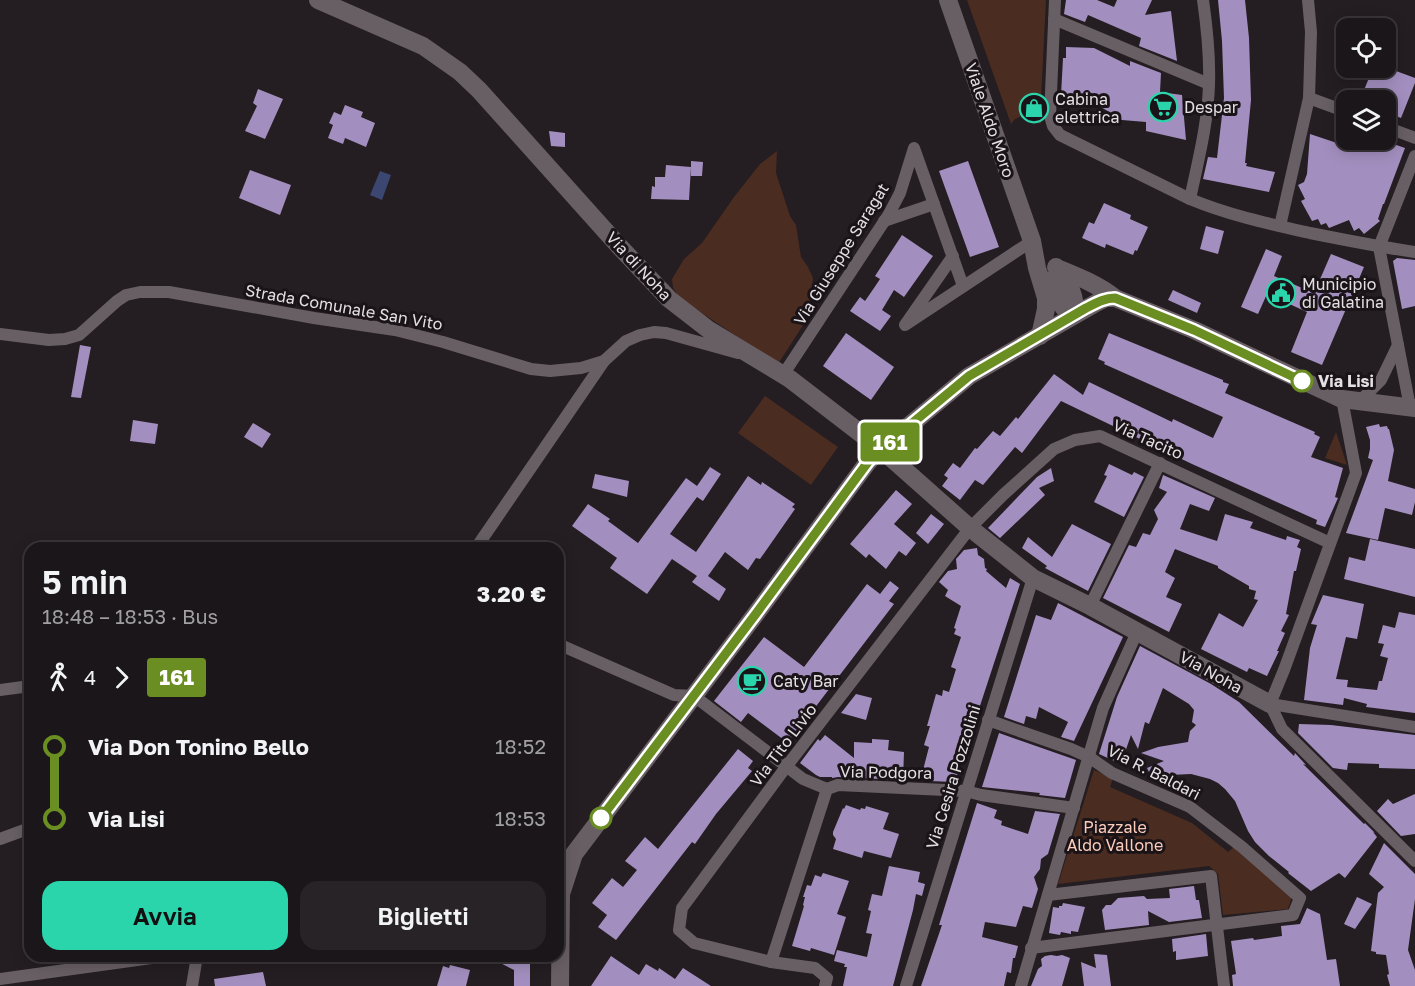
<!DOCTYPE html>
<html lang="it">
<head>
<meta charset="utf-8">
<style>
	:root { --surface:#1b161a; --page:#282327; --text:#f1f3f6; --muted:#a09fa2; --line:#393539; --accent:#2bd5ac }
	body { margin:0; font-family:"Golos Text",sans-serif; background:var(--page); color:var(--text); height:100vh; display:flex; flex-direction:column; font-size:22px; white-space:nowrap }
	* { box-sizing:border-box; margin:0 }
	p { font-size:20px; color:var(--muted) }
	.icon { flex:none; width:33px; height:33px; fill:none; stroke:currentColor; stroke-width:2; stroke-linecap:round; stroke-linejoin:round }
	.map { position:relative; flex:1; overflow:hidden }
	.details { position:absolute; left:24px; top:542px; width:540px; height:420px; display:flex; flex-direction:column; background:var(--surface); border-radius:18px; box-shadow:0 3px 15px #0003,0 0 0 2px var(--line) }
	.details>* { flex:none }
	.badge { padding:0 12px; border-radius:4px; font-size:21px; line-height:39px }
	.controls { position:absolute; left:1336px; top:18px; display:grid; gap:12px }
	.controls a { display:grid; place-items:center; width:60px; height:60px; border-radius:12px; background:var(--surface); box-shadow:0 3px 15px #0003,0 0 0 2px var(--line); font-size:30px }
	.map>.badge { position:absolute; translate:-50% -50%; box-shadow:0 0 0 3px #fff }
	.legs { display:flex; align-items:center; gap:9px; height:66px; padding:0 18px; font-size:20px }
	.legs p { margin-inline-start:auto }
	.head { display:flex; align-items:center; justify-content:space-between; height:102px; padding:0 18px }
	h1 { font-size:33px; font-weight:600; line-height:45px }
	.primary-button { display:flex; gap:12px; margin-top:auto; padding:12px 18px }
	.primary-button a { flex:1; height:69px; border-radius:18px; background:var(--accent); color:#111; font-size:24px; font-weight:600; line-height:69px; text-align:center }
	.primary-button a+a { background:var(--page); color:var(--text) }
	ul { padding:0 18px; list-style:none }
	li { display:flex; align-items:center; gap:21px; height:72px; font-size:22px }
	li i { display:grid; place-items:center; width:9px; height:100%; margin:0 8px; background:currentColor }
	li i::after { content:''; width:15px; height:15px; margin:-8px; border:4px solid; border-radius:50%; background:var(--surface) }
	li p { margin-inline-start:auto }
	li:first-child i { background:linear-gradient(#0000 50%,currentColor 0) }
	li:last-child i { background:linear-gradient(currentColor 50%,#0000 0) }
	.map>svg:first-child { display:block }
	.green { fill:#4b2c20 }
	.water { fill:#3b4771 }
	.building { fill:#a38fbf }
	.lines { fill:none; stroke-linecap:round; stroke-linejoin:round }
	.street { stroke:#685f65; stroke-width:12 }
	.secondary { stroke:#685f65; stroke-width:18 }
	.line-1-casing { stroke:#fff; stroke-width:14 }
	.line-1 { stroke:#6b8e23; stroke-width:9 }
	.stop-1-dot { fill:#fff; stroke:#6b8e23; stroke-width:3 }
	.labels { text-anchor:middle; stroke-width:6; stroke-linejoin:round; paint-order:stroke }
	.poi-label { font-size:16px; fill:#e3dfe2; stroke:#1a1419; text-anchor:start }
	.street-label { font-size:16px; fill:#e3dfe2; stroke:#1a1419 }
	.stop-label { font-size:16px; font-weight:bold; fill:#e3dfe2; stroke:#1a1419; text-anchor:start }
	.park-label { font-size:16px; fill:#fdccba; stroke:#1a1419 }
</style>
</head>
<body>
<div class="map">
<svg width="1415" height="986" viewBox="0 0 1415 986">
	<rect width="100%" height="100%" fill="#241d22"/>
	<g class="green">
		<polygon points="967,0 1046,0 1040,117 1041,124 1022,116 1015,119 1011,124"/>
		<polygon points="777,151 776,173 790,216 796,225 801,257 808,267 813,278 809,316 778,364 678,297 673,287 672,279 684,259 702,243 734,197 760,164"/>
		<polygon points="765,396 838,447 811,485 738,433"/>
		<polygon points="1336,432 1347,465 1325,458"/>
		<polygon points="1094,770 1113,778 1110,787 1192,823 1228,852 1234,847 1292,896 1288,909 1223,915 1218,874 1209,866 1058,884"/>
	</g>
	<polygon class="water" points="380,171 391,175 382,200 370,195"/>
	<g class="building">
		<polygon points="1066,0 1097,0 1114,7 1117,0 1152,0 1145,15 1171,11 1177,61 1139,46 1141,38 1088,15 1085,22 1064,14"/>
		<polygon points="1218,0 1245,0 1249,38 1251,100 1245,163 1247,163 1246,166 1275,172 1269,192 1203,179 1208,157 1217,158 1224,98 1222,41"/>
		<polygon points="1066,47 1094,48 1130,66 1130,61 1161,73 1160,92 1182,95 1186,140 1146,131 1146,122 1122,120 1101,107 1101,100 1090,99 1090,96 1061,95 1063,58 1066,58"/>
		<polygon points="1373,68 1388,68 1415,78 1415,83 1401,118 1386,112 1386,100 1360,100"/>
		<polygon points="258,89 283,99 265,139 245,131 257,106 253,103"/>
		<polygon points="1029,100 1041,100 1040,117 1028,117"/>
		<polygon points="345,105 363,112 361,117 375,123 366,147 345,138 343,144 328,138 333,125 329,123 334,112 341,115"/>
		<polygon points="549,131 565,133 565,147 551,146"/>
		<polygon points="1310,134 1352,148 1355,140 1382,140 1405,148 1384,204 1383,204 1378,219 1380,221 1364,234 1359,228 1354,231 1349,220 1329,228 1326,223 1321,225 1318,219 1312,221 1301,201 1305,199 1298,185 1304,182 1307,174"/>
		<polygon points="691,161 703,162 702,176 691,176"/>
		<polygon points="968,161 999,247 970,257 939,171"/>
		<polygon points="666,165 691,167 689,200 651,199 652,186 655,187 655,177 665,177"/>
		<polygon points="250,170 291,185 280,215 239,198"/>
		<polygon points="1104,203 1131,215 1130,219 1148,227 1137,251 1135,250 1133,255 1106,244 1105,248 1082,238 1089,222 1094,224"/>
		<polygon points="1206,226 1224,231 1218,254 1200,249"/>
		<polygon points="902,235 933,256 904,297 894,290 882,310 891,316 880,331 850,311 860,297 865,301 874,288 880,279 875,276"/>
		<polygon points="1266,249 1282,256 1274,276 1314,293 1331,254 1364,267 1322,365 1291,352 1307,312 1267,294 1258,314 1241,307"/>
		<polygon points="1397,258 1415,260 1415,306 1402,309 1393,261"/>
		<polygon points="1173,290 1201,303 1197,313 1168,300"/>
		<polygon points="846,333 894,367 871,400 823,366"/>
		<polygon points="1109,333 1223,380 1223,382 1229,384 1225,393 1315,432 1314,434 1320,437 1311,457 1343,468 1335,497 1338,498 1325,527 1316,524 1317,520 1192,464 1061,401 1022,453 1015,447 983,485 975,480 960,500 942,486 948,478 944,475 953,463 960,468 975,448 977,449 993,431 1000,436 1016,417 1018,419 1054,374 1083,395 1089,382 1172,422 1173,419 1213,438 1223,417 1104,364 1105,362 1098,359"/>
		<polygon points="80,345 91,347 81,398 71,397"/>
		<polygon points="133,420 158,424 155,444 130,441"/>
		<polygon points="253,423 271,434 262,448 244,437"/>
		<polygon points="1379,424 1380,427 1387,426 1388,429 1389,429 1394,450 1388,481 1415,489 1415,502 1412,515 1385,508 1378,540 1346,533 1373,460 1368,458 1370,449 1370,440 1366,427"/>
		<polygon points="1109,464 1132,475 1134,472 1144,477 1124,517 1094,502 1107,476 1104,475"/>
		<polygon points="710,467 721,474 703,501 697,497 670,534 696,552 748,476 761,485 762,482 795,504 792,507 795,509 760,559 756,558 748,570 725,552 708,576 726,589 719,601 692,582 697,576 672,559 647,594 610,568 617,558 572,526 588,504 610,519 608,521 638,543 686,478 697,486"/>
		<polygon points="1051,468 1054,481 1039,488 1045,495 1000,538 988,528 1037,477"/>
		<polygon points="595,474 629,481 627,497 592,488"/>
		<polygon points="1163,475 1215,498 1209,511 1190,504 1180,529 1217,541 1225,514 1253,522 1250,528 1286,540 1287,536 1300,540 1297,547 1301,549 1296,571 1294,571 1286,614 1289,615 1281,631 1285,633 1277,651 1279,651 1267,676 1249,668 1247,672 1201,649 1219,613 1243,627 1258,600 1254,599 1256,591 1249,589 1249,586 1218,568 1218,566 1175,549 1165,572 1175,578 1166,597 1182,604 1169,632 1103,598 1129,545 1136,547 1143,533 1150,535 1158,519 1154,510 1167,492 1159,488"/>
		<polygon points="896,490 912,504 894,524 916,543 906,556 899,551 886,569 869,554 866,558 850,544"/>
		<polygon points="931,514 944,524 928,544 916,533"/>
		<polygon points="1072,524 1111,544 1088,591 1045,568 1047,566 1022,548 1028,537 1052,557"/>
		<polygon points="1370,539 1415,549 1415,597 1344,579 1349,557 1365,561"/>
		<polygon points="977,548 978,555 984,559 985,568 987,569 986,571 1006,588 1010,578 1020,584 955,782 928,781 929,777 922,774 929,747 924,745 930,726 927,726 936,694 942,696 943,690 949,692 956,669 951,667 961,637 954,634 956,629 954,628 961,606 945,596 948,590 939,582 948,571 957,569 956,559 964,550"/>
		<polygon points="890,581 899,588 889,601 894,604 788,743 748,713 741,722 714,701 764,637 804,667 867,584 880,594"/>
		<polygon points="1323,595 1364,604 1357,639 1346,637 1336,679 1348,680 1347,687 1377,690 1379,681 1382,681 1388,658 1380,656 1384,644 1378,643 1383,625 1395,628 1399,612 1415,615 1415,713 1366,707 1367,704 1344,698 1343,705 1304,700 1310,648 1317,625 1311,624"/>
		<polygon points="1058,603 1123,637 1074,741 1061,737 1068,722 1039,707 1036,719 1026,716 1024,724 1004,717 1036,615 1051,620"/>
		<polygon points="1140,646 1211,684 1239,702 1294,756 1295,753 1306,765 1303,764 1364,824 1365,823 1375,833 1373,832 1377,837 1345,878 1339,873 1311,891 1288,873 1289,872 1269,856 1255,842 1248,831 1235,801 1225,789 1218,783 1210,779 1191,774 1170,775 1160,779 1151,776 1147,768 1164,761 1141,753 1158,747 1188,742 1190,731 1196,725 1192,722 1194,710 1189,704 1163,688 1149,724 1145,722 1138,749 1131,735 1121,764 1099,754 1117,697"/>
		<polygon points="856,694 872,698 866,720 841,713"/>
		<polygon points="1299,724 1331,725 1415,735 1415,769 1379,768 1379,764 1348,763 1347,770 1333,768 1298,733"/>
		<polygon points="999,733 1076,760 1065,798 1039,795 1040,793 982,787"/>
		<polygon points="825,735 854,758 854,742 872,743 872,739 889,740 888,750 904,752 903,780 838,777 832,778 832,777 820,777 816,775 800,763 818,739 820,741"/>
		<polygon points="738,749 753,761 748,768 752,771 716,814 695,844 692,842 616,940 598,927 607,915 592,903 612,878 623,887 637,870 625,861 645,837 658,849"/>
		<polygon points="1415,794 1415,834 1401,836 1377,811 1388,799 1393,804"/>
		<polygon points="977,803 997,810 994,818 1002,821 1001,825 1028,834 1035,811 1060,814 1048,854 1041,859 1040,869 1034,877 1038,889 1032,908 1023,906 1016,927 985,922 982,937 1018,946 1015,958 1013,958 1011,973 1007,972 1004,986 921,986 942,925 939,925"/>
		<polygon points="846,805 860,810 861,808 865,809 866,806 889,813 883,829 899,834 891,858 864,851 862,858 833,849 836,839 833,835 833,832 843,808 844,809"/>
		<polygon points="1384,843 1415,874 1415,899 1408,950 1415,970 1415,986 1390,986 1387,975 1389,974 1386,955 1376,954 1376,952 1371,951 1378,893 1384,887 1369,874"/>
		<polygon points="889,866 920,872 918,882 925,884 922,896 916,894 913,910 893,986 843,986 847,967 844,967 845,964 834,961 837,950 867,957 872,934 866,933 871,911 868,910 872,894 882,896"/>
		<polygon points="823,873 849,881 837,914 846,917 834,955 811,948 810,951 792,946 804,906 803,905 805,897 803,897 807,885 811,886 815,875 821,877"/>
		<polygon points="1194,886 1196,900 1199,900 1202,918 1169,922 1148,911 1149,925 1105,930 1102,910 1106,905 1111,905 1118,898 1144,896 1147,899 1170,898 1169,889"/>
		<polygon points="1357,897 1372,904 1355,929 1344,924"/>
		<polygon points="1063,903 1085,907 1078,932 1071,931 1071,934 1061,932 1060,935 1049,933 1053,907 1059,908 1059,906 1062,906"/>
		<polygon points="1307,908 1320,914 1327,960 1336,959 1340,986 1233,986 1232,975 1236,974 1231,941 1253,938 1254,940 1282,936 1281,926 1300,924"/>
		<polygon points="1206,934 1208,956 1176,960 1176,951 1173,952 1172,939"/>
		<polygon points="1094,954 1107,955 1111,986 1084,986 1081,962 1096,968"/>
		<polygon points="1051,955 1057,956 1062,955 1070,958 1062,986 1031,986 1038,969 1042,966 1041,959 1045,956"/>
		<polygon points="487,956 530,956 530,986 514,986 514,970"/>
		<polygon points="611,956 639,975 646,964 658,971 659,968 675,979 683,968 711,986 591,986"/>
		<polygon points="450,965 470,970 466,986 437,986 443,966 449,968"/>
		<polygon points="263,972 266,986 215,986 214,979"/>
	</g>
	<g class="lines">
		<g class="street">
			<path d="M 1055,0 L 1050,116 L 1053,126 L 1060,135 L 1190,199 C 1228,215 1270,224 1310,233 C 1345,240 1380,247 1415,252"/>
			<polyline points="1054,19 1209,84"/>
			<polyline points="1309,98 1347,112"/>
			<polyline points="1386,127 1415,138"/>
			<path d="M 1190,199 C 1198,161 1208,123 1209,84 C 1210,56 1207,28 1203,0"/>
			<polyline points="884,221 934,204"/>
			<polyline points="1280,226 1309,98 1311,32 1308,0"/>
			<polyline points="953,256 905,325 1032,241"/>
			<polyline points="0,334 49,340 65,339 79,335 117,301 126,295 140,292 169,292 314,318 395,330 443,342 531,369 550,371 581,368 604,361 626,341 640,335 654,332 666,333 738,353"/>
			<polyline points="783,375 889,214 900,193 914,148 963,286"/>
			<polyline points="1360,401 1381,380 1398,345"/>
			<polyline points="1410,407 1379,247 1415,156"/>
			<polyline points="476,548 604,361"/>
			<polyline points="1090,606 1160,463"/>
			<polyline points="558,644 674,695 694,696 803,779 827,789 838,785 966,791 981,795 1074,808"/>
			<polyline points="0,690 30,686"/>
			<polyline points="1270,704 1284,670 1356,473 1342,399"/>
			<polyline points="1270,704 1282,729 1415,861"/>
			<polyline points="1270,704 1415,727"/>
			<polyline points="988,720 1071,749 1089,757 1112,773 1190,807 1242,847 1300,898 1293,915 1031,948"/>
			<polyline points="0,839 30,828"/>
			<polyline points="558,866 574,854"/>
			<polyline points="1048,895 1211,876 1224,986"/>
			<polyline points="771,962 827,789"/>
			<polyline points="0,979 166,956"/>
			<polyline points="192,986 197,956"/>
			<polyline points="825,986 827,978 815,968 771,962 694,943 679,930 682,908 786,767 970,528 1003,495 1054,449 1075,440 1100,436 1330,543"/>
			<polyline points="906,986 1033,578"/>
			<polyline points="1021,986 1103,708 1137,632"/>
		</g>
		<g class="secondary">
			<polyline points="318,0 423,46 460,72 479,90 618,245 669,299 709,330 790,379 881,449 970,528 1033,578 1090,606 1270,704"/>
			<polyline points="948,0 1032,241 1037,268 1046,298 1046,309 1040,336"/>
			<path d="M 1057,268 C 1077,276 1099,285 1115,298"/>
			<path d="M 1045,280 L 1064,308 L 1075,314 C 1076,296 1068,280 1056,267"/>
			<polyline points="560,986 561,894 574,854 755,615 868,462 881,449 969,376 1096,303 1106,298 1115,298 1194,330 1342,399 1415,408"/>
		</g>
	</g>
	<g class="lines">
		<g class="line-1-casing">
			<path id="line-1" d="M 601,818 L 755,615 L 868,462 L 881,449 L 969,376 L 1086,308 C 1096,303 1104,298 1115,298 L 1194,330 L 1302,381"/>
		</g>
		<use href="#line-1" class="line-1"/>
	</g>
	<defs>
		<g id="supermarket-ring" transform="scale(1.5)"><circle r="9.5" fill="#1a1419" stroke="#2bd5ac" stroke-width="1.5"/><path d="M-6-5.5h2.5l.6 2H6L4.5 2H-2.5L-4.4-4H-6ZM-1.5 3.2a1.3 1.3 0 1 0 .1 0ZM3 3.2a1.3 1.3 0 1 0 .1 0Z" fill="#2bd5ac"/></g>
		<g id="shop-ring" transform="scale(1.5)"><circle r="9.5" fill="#1a1419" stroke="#2bd5ac" stroke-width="1.5"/><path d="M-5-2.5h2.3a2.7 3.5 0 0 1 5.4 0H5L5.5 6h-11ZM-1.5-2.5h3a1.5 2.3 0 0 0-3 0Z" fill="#2bd5ac"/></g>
		<g id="civic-ring" transform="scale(1.5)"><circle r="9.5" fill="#1a1419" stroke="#2bd5ac" stroke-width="1.5"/><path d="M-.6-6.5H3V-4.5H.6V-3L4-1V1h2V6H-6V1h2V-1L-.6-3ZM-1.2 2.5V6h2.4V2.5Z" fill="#2bd5ac"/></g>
		<g id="cafe-ring" transform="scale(1.5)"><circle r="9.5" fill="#1a1419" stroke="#2bd5ac" stroke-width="1.5"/><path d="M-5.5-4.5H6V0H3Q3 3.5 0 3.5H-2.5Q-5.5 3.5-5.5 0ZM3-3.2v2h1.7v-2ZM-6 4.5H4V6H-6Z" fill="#2bd5ac"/></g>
	</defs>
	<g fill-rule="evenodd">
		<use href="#supermarket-ring" x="1163" y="107"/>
		<use href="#shop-ring" x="1034" y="108"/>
		<use href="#civic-ring" x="1281" y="293"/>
		<use href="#cafe-ring" x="752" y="681"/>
	</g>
	<g class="stop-1-dot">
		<circle cx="1302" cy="381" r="10"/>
		<circle cx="601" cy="818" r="10"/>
	</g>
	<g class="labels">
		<g class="poi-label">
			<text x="1055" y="105">Cabina<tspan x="1055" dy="18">elettrica</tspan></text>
			<text x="1184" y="113">Despar</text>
			<text x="1302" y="290">Municipio<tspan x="1302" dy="18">di Galatina</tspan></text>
			<text x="773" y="687">Caty Bar</text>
		</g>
		<g class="street-label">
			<text transform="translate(990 120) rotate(71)" y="6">Viale Aldo Moro</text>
			<text transform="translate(841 254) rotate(-58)" y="6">Via Giuseppe Saragat</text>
			<text transform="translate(639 266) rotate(47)" y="6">Via di Noha</text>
			<text transform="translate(344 307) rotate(10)" y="6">Strada Comunale San Vito</text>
			<text transform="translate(1148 439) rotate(24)" y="6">Via Tacito</text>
			<text transform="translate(1211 672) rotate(29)" y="6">Via Noha</text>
			<text transform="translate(783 745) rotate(-53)" y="6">Via Tito Livio</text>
			<text transform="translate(886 772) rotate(1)" y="6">Via Podgora</text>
			<text transform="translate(1154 772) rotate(27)" y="6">Via R. Baldari</text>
			<text transform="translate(953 777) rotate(-73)" y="6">Via Cesira Pozzolini</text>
		</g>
		<g class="stop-label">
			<text x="1318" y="387">Via Lisi</text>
		</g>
		<g class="park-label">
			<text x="1115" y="833">Piazzale<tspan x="1115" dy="18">Aldo Vallone</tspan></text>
		</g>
	</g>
</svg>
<div class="controls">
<a><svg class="icon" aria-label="locate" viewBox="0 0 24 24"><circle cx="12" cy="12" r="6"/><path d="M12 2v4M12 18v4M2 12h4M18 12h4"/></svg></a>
<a><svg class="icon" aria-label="layers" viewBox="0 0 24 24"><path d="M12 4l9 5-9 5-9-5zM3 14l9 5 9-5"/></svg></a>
</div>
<b class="badge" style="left:890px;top:442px;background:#6b8e23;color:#fff">161</b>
<section class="details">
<div class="head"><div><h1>5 min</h1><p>18:48 – 18:53 · Bus</p></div><b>3.20 €</b></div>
<div class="legs"><svg class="icon" aria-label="walk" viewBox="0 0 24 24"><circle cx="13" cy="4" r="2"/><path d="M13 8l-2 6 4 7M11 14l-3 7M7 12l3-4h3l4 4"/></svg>4<svg class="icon" aria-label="forward" viewBox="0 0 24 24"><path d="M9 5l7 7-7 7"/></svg><b class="badge" style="background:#6b8e23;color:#fff">161</b></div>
<ul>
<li><i style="color:#6b8e23"></i><b>Via Don Tonino Bello</b><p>18:52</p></li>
<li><i style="color:#6b8e23"></i><b>Via Lisi</b><p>18:53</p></li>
</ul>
<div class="primary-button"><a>Avvia</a><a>Biglietti</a></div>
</section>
</div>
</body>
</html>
